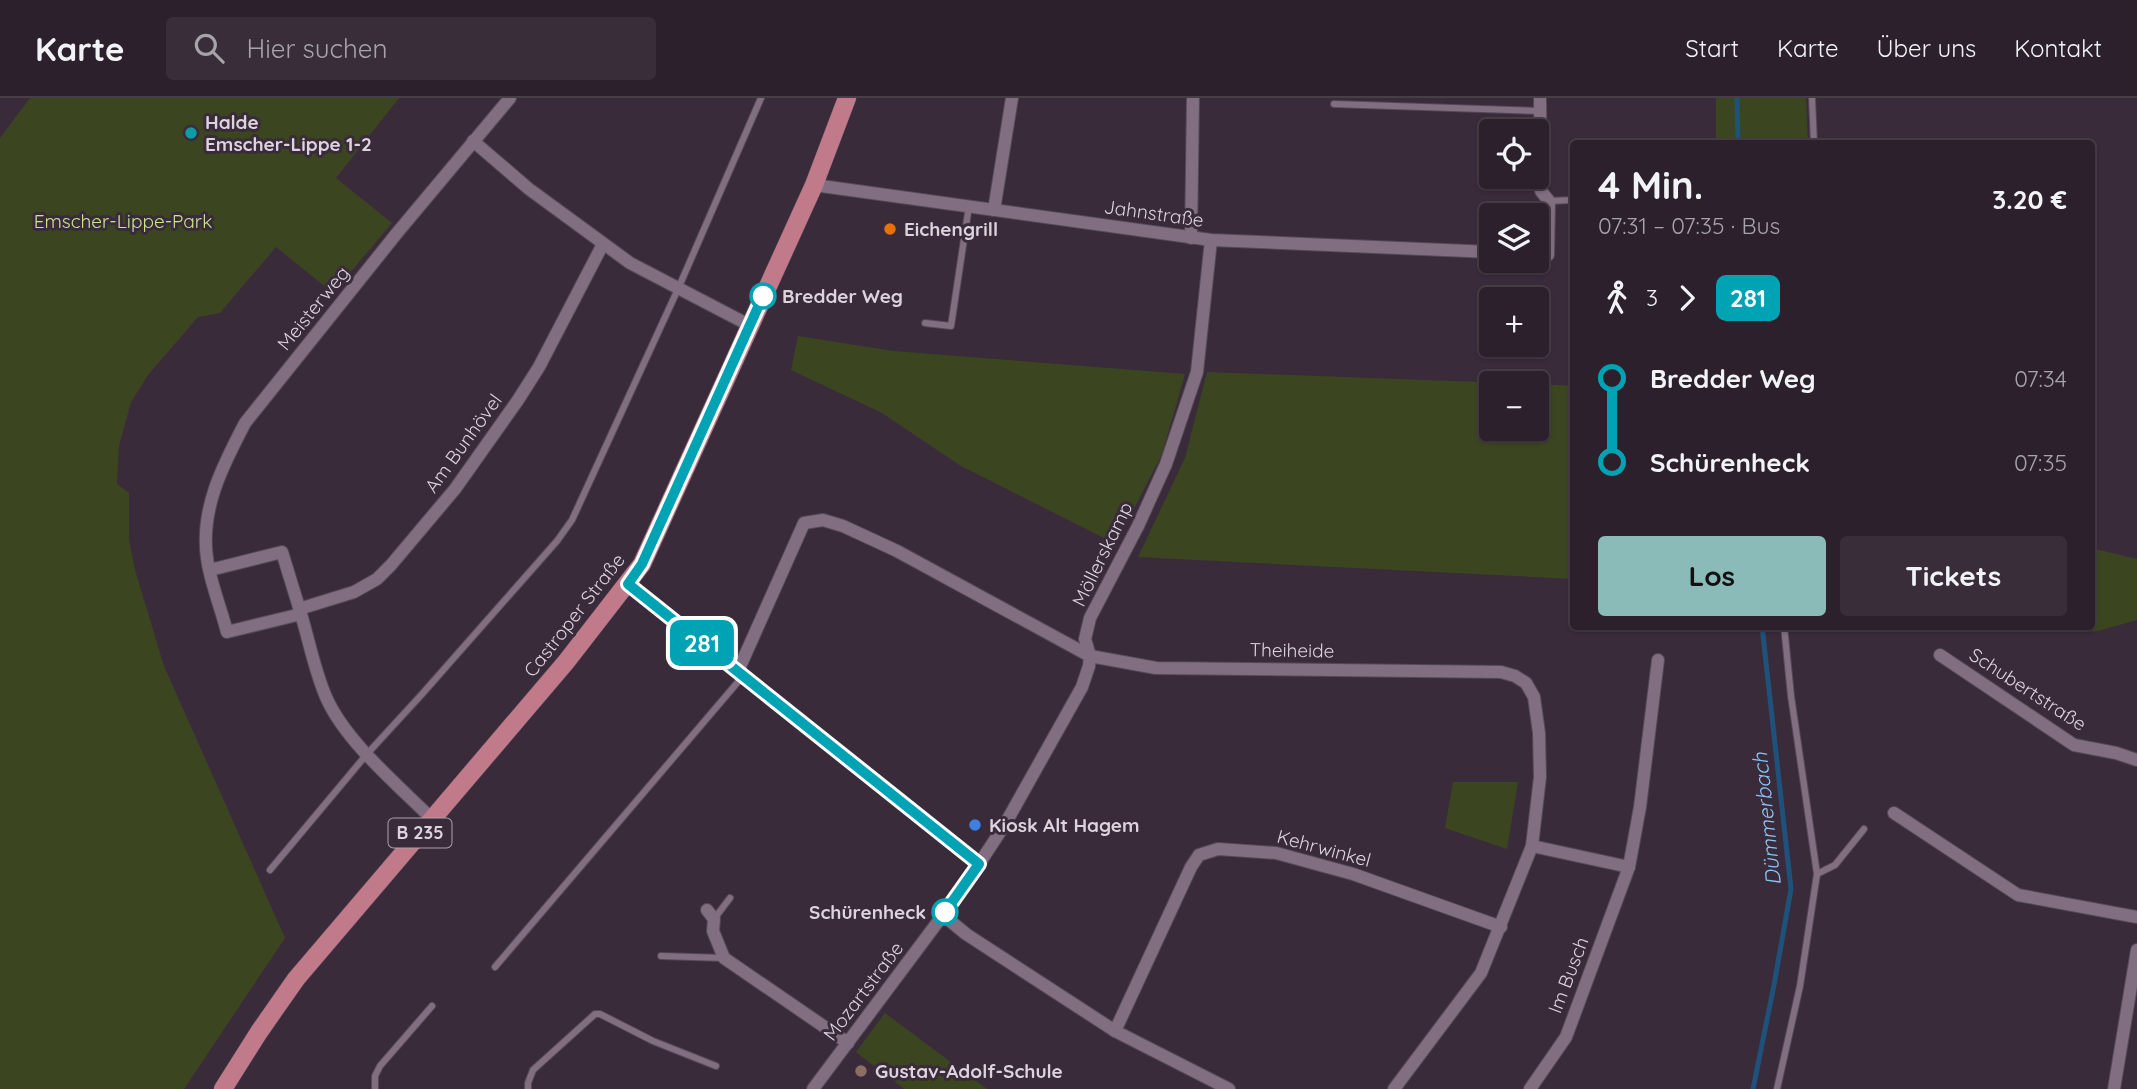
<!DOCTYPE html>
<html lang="de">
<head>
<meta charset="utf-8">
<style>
	:root { --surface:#2c202c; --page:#382d38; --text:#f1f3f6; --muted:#a6a3a9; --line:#483e48; --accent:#8bbbb9 }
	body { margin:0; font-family:Quicksand,sans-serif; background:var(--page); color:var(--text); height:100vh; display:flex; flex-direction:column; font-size:26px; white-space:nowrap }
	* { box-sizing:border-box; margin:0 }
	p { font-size:23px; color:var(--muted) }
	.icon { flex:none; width:38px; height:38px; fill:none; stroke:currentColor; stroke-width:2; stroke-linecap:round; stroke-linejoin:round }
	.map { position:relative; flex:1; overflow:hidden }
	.panel { position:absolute; left:1570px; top:42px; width:525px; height:490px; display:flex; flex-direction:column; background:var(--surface); border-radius:7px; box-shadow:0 2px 5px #0004,0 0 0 2px var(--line) }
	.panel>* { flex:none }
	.badge { padding:0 14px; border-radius:10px; font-size:24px; line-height:46px }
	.tools { position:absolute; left:1479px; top:21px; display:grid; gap:14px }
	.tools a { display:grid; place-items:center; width:70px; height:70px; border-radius:7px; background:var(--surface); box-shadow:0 2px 5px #0004,0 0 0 2px var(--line); font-size:35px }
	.map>.badge { position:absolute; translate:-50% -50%; box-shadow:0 0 0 4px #fff }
	.legs { display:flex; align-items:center; gap:10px; height:77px; padding:0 28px; font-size:23px }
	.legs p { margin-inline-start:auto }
	.overview { display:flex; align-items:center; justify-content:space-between; height:119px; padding:0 28px }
	h1 { font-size:38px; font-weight:800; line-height:52px }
	.primary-button { display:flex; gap:14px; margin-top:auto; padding:14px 28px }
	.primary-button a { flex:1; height:80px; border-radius:7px; background:var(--accent); color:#111; font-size:28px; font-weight:800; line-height:80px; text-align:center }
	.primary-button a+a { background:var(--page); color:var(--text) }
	ul { padding:0 28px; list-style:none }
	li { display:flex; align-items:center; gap:24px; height:84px; font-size:26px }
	li i { display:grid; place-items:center; width:10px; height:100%; margin:0 9px; background:currentColor }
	li i::after { content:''; width:18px; height:18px; margin:-9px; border:5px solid; border-radius:50%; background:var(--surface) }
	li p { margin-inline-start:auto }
	li:first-child i { background:linear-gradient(#0000 50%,currentColor 0) }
	li:last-child i { background:linear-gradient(currentColor 50%,#0000 0) }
	header { display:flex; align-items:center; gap:42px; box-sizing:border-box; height:98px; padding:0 35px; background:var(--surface); border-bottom:2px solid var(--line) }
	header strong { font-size:33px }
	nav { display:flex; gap:38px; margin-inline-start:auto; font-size:24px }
	.search { width:490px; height:63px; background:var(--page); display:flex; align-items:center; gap:18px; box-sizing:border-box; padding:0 24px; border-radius:7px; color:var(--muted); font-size:26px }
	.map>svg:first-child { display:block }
	.green { fill:#3b4621 }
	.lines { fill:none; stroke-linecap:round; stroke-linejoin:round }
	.stream { stroke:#1e527a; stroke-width:5 }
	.service-casing { stroke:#564956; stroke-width:8 }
	.minor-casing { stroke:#564956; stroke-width:14 }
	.primary-casing { stroke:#564956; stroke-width:19 }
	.service { stroke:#816f81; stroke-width:6 }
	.minor { stroke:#816f81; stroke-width:12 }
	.primary { stroke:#c17a89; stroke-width:18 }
	.line-1-casing { stroke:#fff; stroke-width:16 }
	.line-1 { stroke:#00a3b4; stroke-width:10 }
	.culture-dot { fill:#0f9aa8; stroke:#3a2b3b; stroke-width:2.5 }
	.food-dot { fill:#e8710a; stroke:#3a2b3b; stroke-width:2.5 }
	.stop-1-dot { fill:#fff; stroke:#00a3b4; stroke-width:3.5 }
	.shop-dot { fill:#3f7fe0; stroke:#3a2b3b; stroke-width:2.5 }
	.education-dot { fill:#8d6e63; stroke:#3a2b3b; stroke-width:2.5 }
	.labels { text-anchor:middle; stroke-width:6; stroke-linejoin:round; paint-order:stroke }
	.shield { fill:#3a2b3b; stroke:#aca1ac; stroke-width:2 }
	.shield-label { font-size:18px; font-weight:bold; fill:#ddd3dd }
	.poi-label { font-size:19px; font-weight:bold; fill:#ddd3dd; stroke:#3a2b3b; text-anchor:start }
	.street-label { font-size:19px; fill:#ddd3dd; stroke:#3a2b3b }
	.park-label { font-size:19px; fill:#c8e38b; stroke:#3a2b3b }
	.stop-label { font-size:19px; font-weight:bold; fill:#ddd3dd; stroke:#3a2b3b; text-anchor:start }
	.water-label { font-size:21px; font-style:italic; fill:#8bc5f7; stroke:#3a2b3b }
</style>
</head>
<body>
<header>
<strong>Karte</strong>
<div class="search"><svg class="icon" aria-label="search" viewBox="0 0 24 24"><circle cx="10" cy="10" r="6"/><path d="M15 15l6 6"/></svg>Hier suchen</div>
<nav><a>Start</a><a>Karte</a><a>Über uns</a><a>Kontakt</a></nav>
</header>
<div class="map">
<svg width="2137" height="991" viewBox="0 0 2137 991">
	<rect width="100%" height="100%" fill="#3a2b3b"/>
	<g class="green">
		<polygon points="30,0 399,0 336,80 392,125 333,195 276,149 220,215 198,219 148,277 131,304 119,348 117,386 129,395 129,442 135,472 164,568 285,840 184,991 0,991 0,40"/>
		<polygon points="1716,0 1806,0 1808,45 1716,45"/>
		<polygon points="798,238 893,253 1185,276 1162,356 1116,446 961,368 882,315 791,272"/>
		<polygon points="1207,274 1504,285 1491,285 1491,331 1536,331 1537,286 1573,288 1573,481 1138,459 1185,360"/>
		<polygon points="2091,450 2137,461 2137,522 2094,534 2083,529 2091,528"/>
		<polygon points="1453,684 1518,684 1507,751 1445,730"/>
		<polygon points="885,915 987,991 904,991 856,954"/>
	</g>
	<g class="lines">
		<g class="stream">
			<polyline points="1737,0 1738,46"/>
			<polyline points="1753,991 1774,887 1791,791 1762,528"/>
		</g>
		<g class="service-casing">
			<g id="service">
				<polyline points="1812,0 1814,46"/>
				<polyline points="1334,6 1540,13"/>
				<polyline points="1549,103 1573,102"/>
				<polyline points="925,225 951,228 969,108"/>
				<polyline points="270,772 367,656 423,595 557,443 572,422 678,191 761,0"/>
				<polyline points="1817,776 1835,767 1864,731"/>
				<polyline points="714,821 730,800"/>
				<polyline points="661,858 723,860"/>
				<polyline points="495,869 743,578"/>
				<polyline points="375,991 375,978 380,968 432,908"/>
				<polyline points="528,991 528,985 533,972 595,916 600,916 653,943 716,968"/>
				<polyline points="1777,991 1800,888 1817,776 1791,598 1784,528"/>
			</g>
		</g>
		<g class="minor-casing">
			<g id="minor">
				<polyline points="473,43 529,91 630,165 749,227"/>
				<polyline points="814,87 1211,142 1491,154"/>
				<polyline points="994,112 1012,0"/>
				<polyline points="1191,140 1193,0"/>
				<polyline points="1536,156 1548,157 1549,103 1541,93 1540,0"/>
				<polyline points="210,472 282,454 301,516"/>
				<polyline points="628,486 979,766 943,817 966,836 1115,933 1229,991"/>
				<polyline points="299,511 354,494 377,481 391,467 455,391 518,302 539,269 603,146"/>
				<polyline points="1940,557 2074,647 2116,655 2137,662"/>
				<polyline points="738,573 804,425 823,422 843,428 897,453 1090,558 1156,570 1501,574 1515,578 1526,585 1534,599 1539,635 1540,679 1532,748 1481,875 1394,991"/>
				<polyline points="1894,715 2018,797 2137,819"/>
				<path d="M 432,721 C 398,687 345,643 326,599 C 315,574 309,543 301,516 L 227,534 C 221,510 210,484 207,460 C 200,411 223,367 245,325 L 397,135 L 510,0"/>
				<polyline points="1532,748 1629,769"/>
				<polyline points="979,766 1004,728 1082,589 1089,568 1090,558 1085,541 1090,520 1138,428 1166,366 1197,274 1211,142"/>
				<polyline points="707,812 714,821 713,833 724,860 848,945"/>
				<polyline points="1115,933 1191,769 1199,757 1218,751 1276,755 1353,776 1501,829"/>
				<polyline points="813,991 943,817"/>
				<polyline points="1530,991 1566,939 1629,769 1640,709 1658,562"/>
				<polyline points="2114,991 2137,852"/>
			</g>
		</g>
		<g class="primary-casing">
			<polyline id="primary" points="223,991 259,934 296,881 566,564 642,466 814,87 847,0"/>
		</g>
		<use href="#service" class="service"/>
		<use href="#minor" class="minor"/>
		<use href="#primary" class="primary"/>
	</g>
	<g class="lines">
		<g class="line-1-casing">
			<polyline id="line-1" points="763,198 642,466 628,486 979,766 945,814"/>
		</g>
		<use href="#line-1" class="line-1"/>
	</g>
	<circle class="culture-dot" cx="191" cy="35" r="7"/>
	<circle class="food-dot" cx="890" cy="131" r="7"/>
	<g class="stop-1-dot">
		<circle cx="763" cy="198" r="12"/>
		<circle cx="945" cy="814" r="12"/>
	</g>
	<circle class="shop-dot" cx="975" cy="727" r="7"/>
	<circle class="education-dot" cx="861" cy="973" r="7"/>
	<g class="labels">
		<rect class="shield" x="388.5" y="720.5" width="63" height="29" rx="5"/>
		<g class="shield-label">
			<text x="420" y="741">B 235</text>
		</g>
		<g class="poi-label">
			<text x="205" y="31">Halde<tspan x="205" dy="22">Emscher-Lippe 1-2</tspan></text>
			<text x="904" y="138">Eichengrill</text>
			<text x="989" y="734">Kiosk Alt Hagem</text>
			<text x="875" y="980">Gustav-Adolf-Schule</text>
		</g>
		<g class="street-label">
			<text transform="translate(1154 115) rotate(8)" y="7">Jahnstraße</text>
			<text transform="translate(313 210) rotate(-51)" y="7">Meisterweg</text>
			<text transform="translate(463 345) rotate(-54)" y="7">Am Bunhövel</text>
			<text transform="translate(1102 456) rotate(-64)" y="7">Möllerskamp</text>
			<text transform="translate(574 517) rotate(-52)" y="7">Castroper Straße</text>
			<text transform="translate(1292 552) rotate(1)" y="7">Theiheide</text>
			<text transform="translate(2028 591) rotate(33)" y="7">Schubertstraße</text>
			<text transform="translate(1324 750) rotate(15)" y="7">Kehrwinkel</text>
			<text transform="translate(1568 877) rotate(-69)" y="7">Im Busch</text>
			<text transform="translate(863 893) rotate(-53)" y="7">Mozartstraße</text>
		</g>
		<g class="park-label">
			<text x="123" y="130">Emscher-Lippe-Park</text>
		</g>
		<g class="stop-label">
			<text x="782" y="205">Bredder Weg</text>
			<text x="926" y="821" text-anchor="end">Schürenheck</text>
		</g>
		<g class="water-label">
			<text transform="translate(1767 721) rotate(-96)" y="7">Dümmerbach</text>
		</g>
	</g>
</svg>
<div class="tools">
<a><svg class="icon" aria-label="locate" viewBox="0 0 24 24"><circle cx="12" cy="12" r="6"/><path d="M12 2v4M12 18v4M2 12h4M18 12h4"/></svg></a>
<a><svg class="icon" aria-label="layers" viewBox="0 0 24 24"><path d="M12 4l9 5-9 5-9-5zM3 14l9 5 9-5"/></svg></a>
<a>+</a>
<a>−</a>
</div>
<b class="badge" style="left:702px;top:545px;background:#00a3b4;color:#fff">281</b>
<section class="panel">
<div class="overview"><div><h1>4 Min.</h1><p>07:31 – 07:35 · Bus</p></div><b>3.20 €</b></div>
<div class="legs"><svg class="icon" aria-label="walk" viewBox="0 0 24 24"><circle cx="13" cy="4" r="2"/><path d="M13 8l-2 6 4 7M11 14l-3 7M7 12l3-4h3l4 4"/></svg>3<svg class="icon" aria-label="forward" viewBox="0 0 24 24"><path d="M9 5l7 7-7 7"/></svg><b class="badge" style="background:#00a3b4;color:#fff">281</b></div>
<ul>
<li><i style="color:#00a3b4"></i><b>Bredder Weg</b><p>07:34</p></li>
<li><i style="color:#00a3b4"></i><b>Schürenheck</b><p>07:35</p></li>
</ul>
<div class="primary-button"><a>Los</a><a>Tickets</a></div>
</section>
</div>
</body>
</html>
